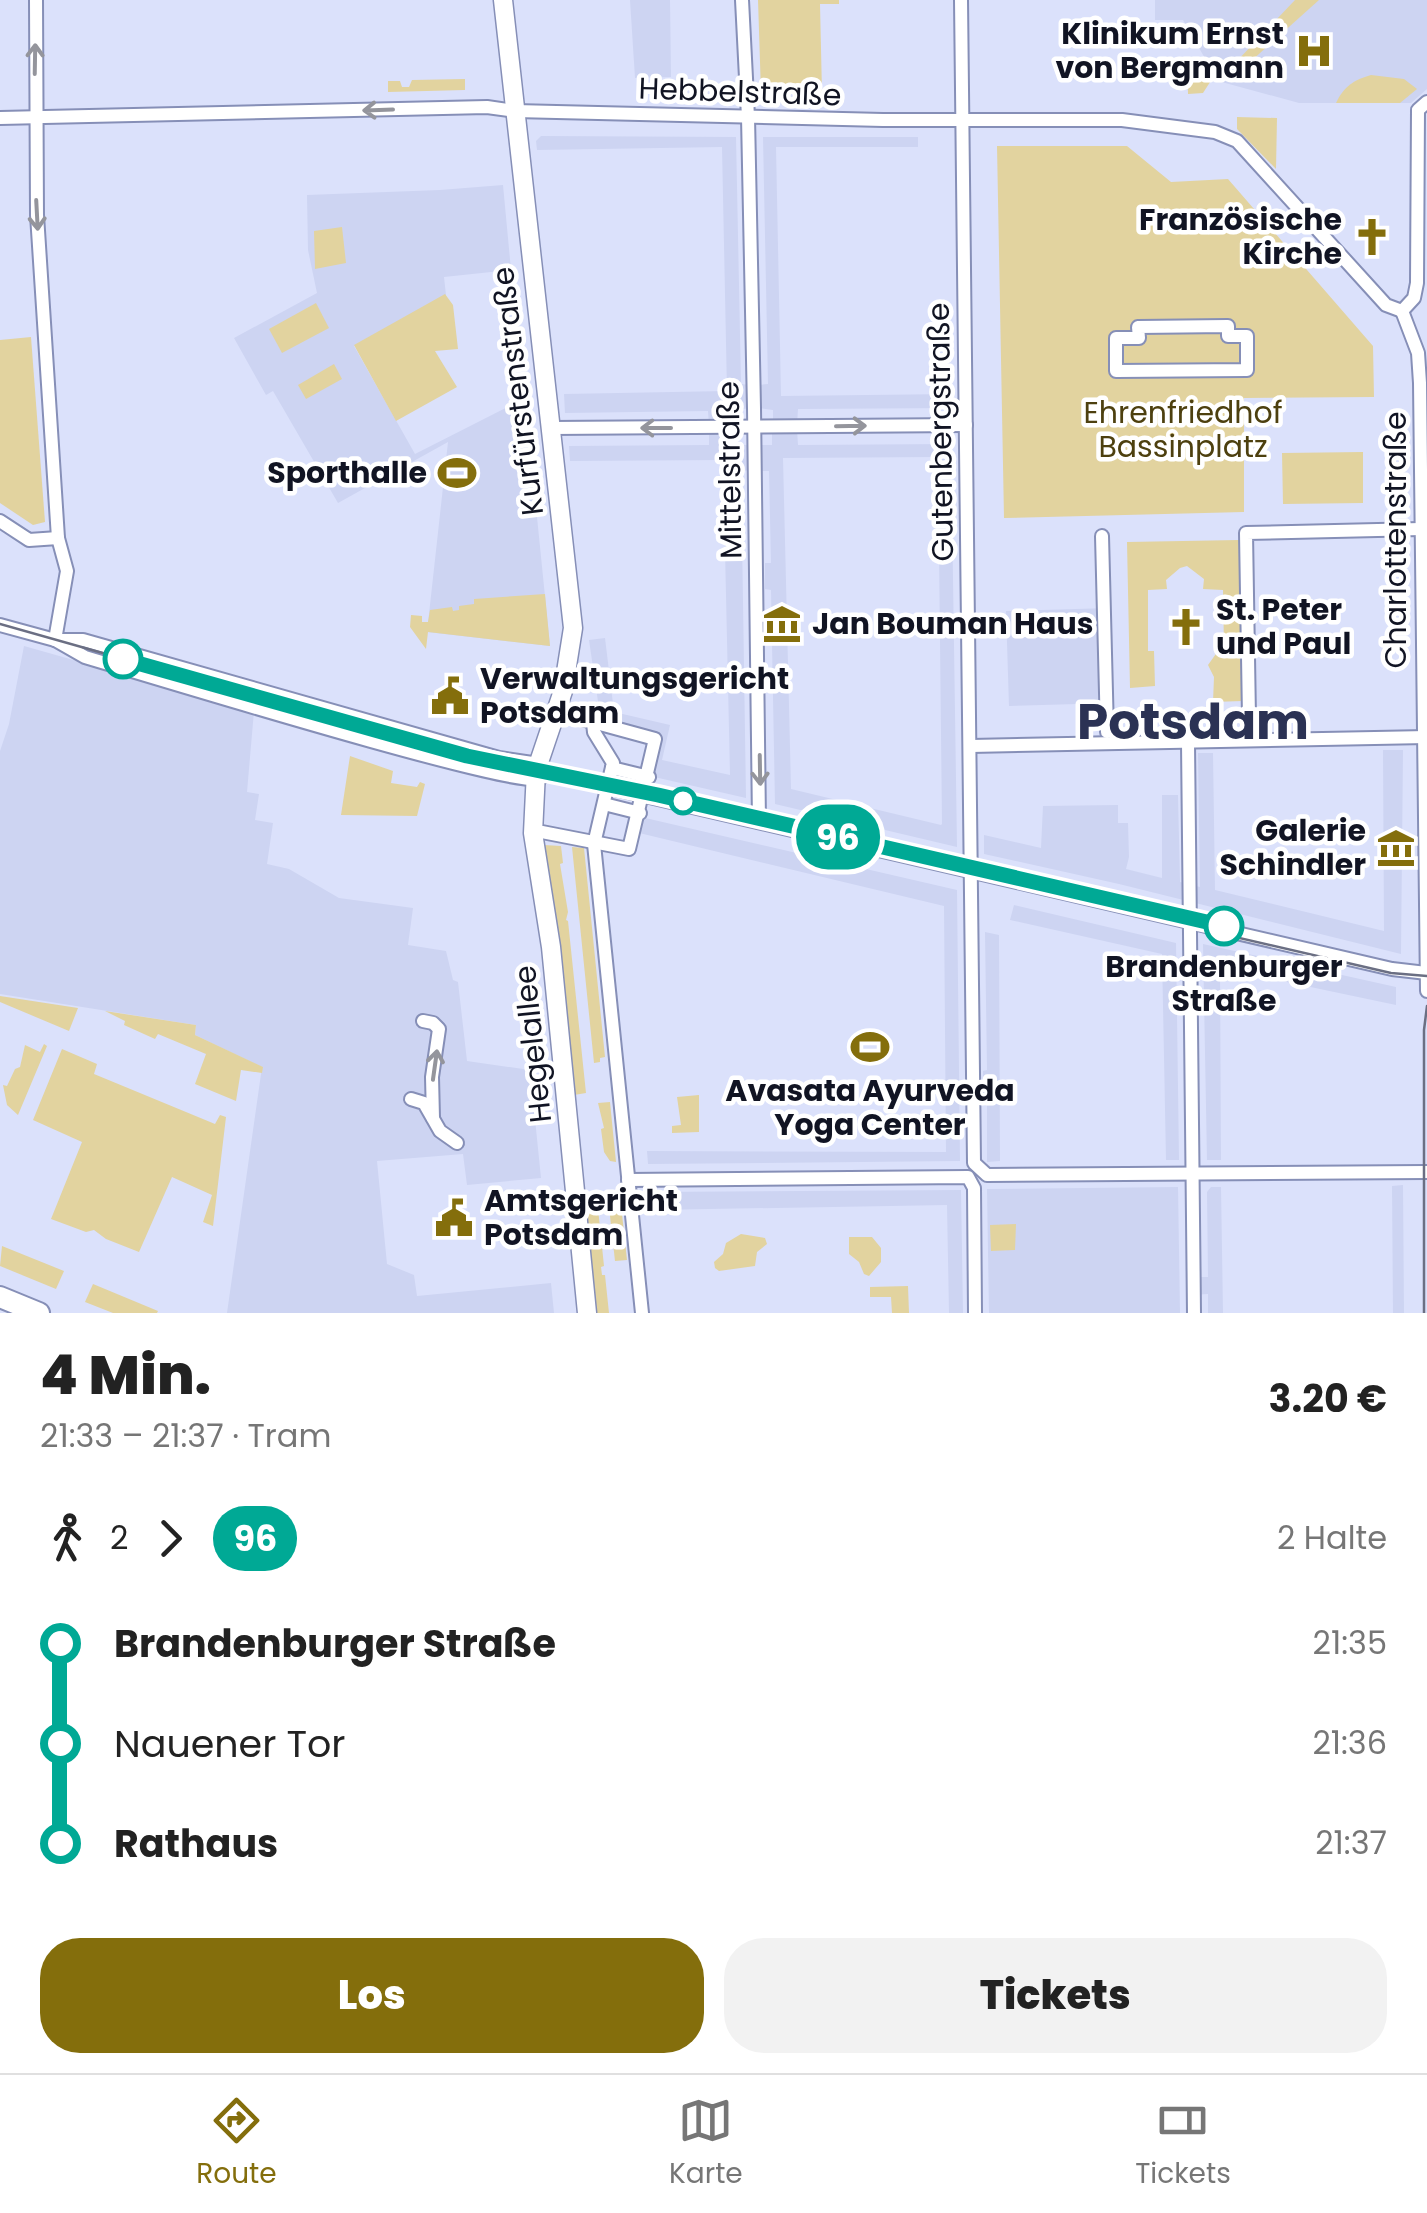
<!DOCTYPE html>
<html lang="de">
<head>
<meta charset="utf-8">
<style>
	:root { --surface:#fff; --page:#f2f2f2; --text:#222; --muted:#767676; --line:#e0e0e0; --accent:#846e0c }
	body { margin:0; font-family:Poppins,sans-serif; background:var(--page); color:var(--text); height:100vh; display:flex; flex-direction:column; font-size:38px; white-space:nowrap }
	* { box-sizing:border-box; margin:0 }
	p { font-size:32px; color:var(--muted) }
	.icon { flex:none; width:55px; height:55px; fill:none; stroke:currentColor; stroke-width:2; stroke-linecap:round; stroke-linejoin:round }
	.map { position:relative; height:1313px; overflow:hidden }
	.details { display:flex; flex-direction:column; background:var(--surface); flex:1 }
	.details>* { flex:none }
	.badge { padding:0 20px; border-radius:32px; font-size:35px; line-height:65px }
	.map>.badge { position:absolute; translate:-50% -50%; box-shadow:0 0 0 5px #fff }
	.legs { display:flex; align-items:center; gap:15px; height:110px; padding:0 40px; font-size:32px }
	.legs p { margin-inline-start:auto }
	.summary { display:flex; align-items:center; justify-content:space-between; height:170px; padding:0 40px }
	h1 { font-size:55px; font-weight:800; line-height:75px }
	.cta { display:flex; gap:20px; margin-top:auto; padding:20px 40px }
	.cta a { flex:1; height:115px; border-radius:40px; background:var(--accent); color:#fff; font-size:40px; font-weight:800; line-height:115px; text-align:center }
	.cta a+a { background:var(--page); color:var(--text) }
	ul { padding:0 40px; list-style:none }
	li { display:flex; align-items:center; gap:35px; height:100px; font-size:38px }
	li i { display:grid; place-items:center; width:15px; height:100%; margin:0 12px; background:currentColor }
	li i::after { content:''; width:25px; height:25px; margin:-12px; border:8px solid; border-radius:50%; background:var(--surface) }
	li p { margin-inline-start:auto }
	li:first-child i { background:linear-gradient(#0000 50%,currentColor 0) }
	li:last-child i { background:linear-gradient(currentColor 50%,#0000 0) }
	.menu { display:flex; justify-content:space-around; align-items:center; height:140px; border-top:2px solid var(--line); background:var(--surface); font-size:28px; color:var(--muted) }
	.menu a { display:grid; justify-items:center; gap:5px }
	.menu .on { color:var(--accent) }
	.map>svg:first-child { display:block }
	.built { fill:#cdd4f2; fill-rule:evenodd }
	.green { fill:#e2d39f }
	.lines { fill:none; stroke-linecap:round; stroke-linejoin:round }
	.street-casing { stroke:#868fb7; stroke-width:16 }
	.secondary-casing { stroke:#868fb7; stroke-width:21 }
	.primary-casing { stroke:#868fb7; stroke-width:24 }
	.street { stroke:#fff; stroke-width:12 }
	.secondary { stroke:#fff; stroke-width:18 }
	.primary { stroke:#fff; stroke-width:20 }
	.tram { stroke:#6b6f83; stroke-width:2.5 }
	.oneway { stroke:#94959c }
	.line-1-casing { stroke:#fff; stroke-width:22 }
	.line-1 { stroke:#00a995; stroke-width:15 }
	.stop-1-dot { fill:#fff; stroke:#00a995; stroke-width:5 }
	.labels { text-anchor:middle; stroke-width:9; stroke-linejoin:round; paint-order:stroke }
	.poi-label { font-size:30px; font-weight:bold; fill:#111423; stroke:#fff; text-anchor:end }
	.street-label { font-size:30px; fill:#111423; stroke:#fff }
	.park-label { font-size:30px; fill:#4d400f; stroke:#fff }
	.stop-label { font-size:30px; font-weight:bold; fill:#111423; stroke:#fff }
	.town-label { font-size:50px; font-weight:bold; fill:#2b3254; stroke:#fff }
</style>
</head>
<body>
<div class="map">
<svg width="1427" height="1313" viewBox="0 0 1427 1313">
	<rect width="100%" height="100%" fill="#dbe1fb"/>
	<g class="built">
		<polygon points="630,0 670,0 671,77 635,78"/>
		<polygon points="1155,0 1427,0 1427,89 1411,103 1299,103 1218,81 1183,20 1155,20"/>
		<polygon points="541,136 736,137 741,384 750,385 750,408 736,410 736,424 709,425 708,411 565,413 564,394 727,391 722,147 537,150 536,141"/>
		<polygon points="763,137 918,137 918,147 776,147 781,396 954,394 954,408 798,409 797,424 773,424 773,410 758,408 758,385 768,384"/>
		<polygon points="503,185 511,270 444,277 446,295 354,346 415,454 525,398 550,646 427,632 448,442 338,503 273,391 266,395 234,338 317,293 308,250 307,195 440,190"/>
		<polygon points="737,430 737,445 750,445 751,470 741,471 746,798 650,776 659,737 601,722 589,640 605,638 614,712 670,725 662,760 730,775 723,460 570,461 569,446 709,445 709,431"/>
		<path d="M 772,430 L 797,430 L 798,445 L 951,444 L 957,847 L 775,804 L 771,590 L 765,589 L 765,563 L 771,563 L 769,471 L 757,471 L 756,445 L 772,445 ZM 938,457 L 942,824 L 941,825 L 791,789 L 783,458 Z"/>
		<polygon points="1110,608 1112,703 1009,706 1006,611"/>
		<polygon points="24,646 254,711 247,792 259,794 255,820 273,823 267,864 289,869 339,898 413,908 408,945 446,951 453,980 458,982 467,1061 530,1070 541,1178 467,1185 463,1154 377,1161 387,1264 414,1275 417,1296 551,1283 554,1313 227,1313 262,1067 195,1035 196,1025 0,994 0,751 9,724"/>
		<polygon points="1383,750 1403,750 1401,954 1119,884 984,854 984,835 1041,848 1043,806 1118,805 1118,823 1128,823 1129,857 1126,869 1162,878 1162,795 1178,795 1180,882 1200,887 1198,753 1213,753 1215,890 1384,931"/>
		<polygon points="641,817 957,890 960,1161 648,1164 647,1151 946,1152 944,906 635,832"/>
		<polygon points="1014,905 1176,943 1179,1160 1166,1160 1162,954 1010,920"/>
		<polygon points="985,932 999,935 1000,1161 987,1162 987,1103 983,1103 983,1071 987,1070"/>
		<polygon points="1203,944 1396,987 1396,1005 1220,968 1221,1160 1207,1160"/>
		<polygon points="1403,1185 1404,1313 1393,1313 1392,1186"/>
		<polygon points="1178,1187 1180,1313 989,1313 987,1189"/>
		<polygon points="1211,1187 1221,1187 1223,1313 1208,1313 1208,1294 1191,1295 1191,1277 1208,1277 1207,1192"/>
		<polygon points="961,1190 963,1313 949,1313 947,1205 652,1210 651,1192"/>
	</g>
	<g class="green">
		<polygon points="758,0 839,0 839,4 820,4 822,93 761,93"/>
		<polygon points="1295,0 1319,0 1240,71 1235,63"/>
		<polygon points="1187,61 1202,62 1214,76 1203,93 1188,94"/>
		<path d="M 1371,75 L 1404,79 L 1417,89 L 1400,103 L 1336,103 C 1344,86 1354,80 1371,75 Z"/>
		<polygon points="465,79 465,90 388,92 388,81 400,81 402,87 409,87 412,80"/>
		<polygon points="1237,117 1277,118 1276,169 1237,129"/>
		<polygon points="997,146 1127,146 1171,182 1228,179 1373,346 1374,397 1244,398 1244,512 1004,518"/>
		<polygon points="342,227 346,263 315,269 314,231"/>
		<polygon points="445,294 453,305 458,349 435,351 457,387 396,421 354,345"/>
		<polygon points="316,303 329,328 282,353 269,329"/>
		<polygon points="31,337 45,522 33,525 0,503 0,340"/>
		<polygon points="334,364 342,379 306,399 298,385"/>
		<polygon points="1363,452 1363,503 1283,504 1282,453"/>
		<polygon points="1239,540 1242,701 1213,702 1214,677 1208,665 1218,651 1224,650 1223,590 1203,589 1204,579 1187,566 1180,568 1166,580 1167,589 1148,590 1148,651 1154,651 1155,686 1130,688 1127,542"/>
		<polygon points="545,594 550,646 428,632 426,649 410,627 411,615 422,616 422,622 428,622 430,610 452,607 453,611 459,610 459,606 474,604 474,599"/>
		<polygon points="350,756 393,771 391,783 417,787 420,782 425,784 417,816 341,815"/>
		<polygon points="544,845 561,846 563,863 560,864 568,912 566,920 568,921 586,1093 574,1095 559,941"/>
		<polygon points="572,847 584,848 605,1057 600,1058 600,1062 594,1063"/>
		<polygon points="0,996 78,1008 69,1031 0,1002"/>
		<polygon points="105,1011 196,1025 195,1035 263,1067 262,1073 241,1070 236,1101 195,1084 206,1054 158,1034 155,1039 124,1025 125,1021"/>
		<polygon points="44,1044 47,1046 18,1115 7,1105 3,1085 7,1086 15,1069 20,1067 25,1045 40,1052"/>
		<polygon points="62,1049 97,1064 94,1074 215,1124 220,1115 226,1117 213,1226 203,1222 212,1195 172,1177 139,1252 106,1239 94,1230 86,1232 51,1219 82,1142 33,1120"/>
		<polygon points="699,1095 699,1132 672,1133 672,1126 681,1125 677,1097"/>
		<polygon points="610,1102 616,1162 610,1161 604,1152 601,1129 604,1128 598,1103"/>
		<polygon points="620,1196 627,1260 615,1261 608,1198"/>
		<polygon points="597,1199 604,1266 601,1267 602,1275 605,1275 609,1313 596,1313 585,1200"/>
		<polygon points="1016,1224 1015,1250 991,1251 990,1225"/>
		<polygon points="741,1234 765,1238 767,1244 757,1252 755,1266 719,1271 715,1268 714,1262 723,1254 726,1243"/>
		<polygon points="849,1237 872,1237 881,1248 881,1262 869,1276 864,1274 859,1262 849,1254"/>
		<polygon points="2,1246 64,1271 56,1289 0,1266"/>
		<polygon points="93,1284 158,1311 157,1313 113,1313 85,1302"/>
		<polygon points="908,1286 909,1313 892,1313 891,1297 870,1297 870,1287"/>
	</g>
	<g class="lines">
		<g class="street-casing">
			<g id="street">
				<polyline points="36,0 37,215 58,538 67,571 55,640"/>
				<polyline points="742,0 748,117 754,408 759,822"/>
				<polyline points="961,0 974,1163 987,1175 1427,1172"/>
				<polyline points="0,118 487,107 515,111 883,120 1122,120 1215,132 1237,141 1386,305 1402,311"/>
				<polyline points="1402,311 1418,353 1420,383 1427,991"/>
				<polyline points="1402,311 1414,298 1417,283 1418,110 1427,102"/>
				<polygon points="1228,326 1228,336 1247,336 1247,370 1116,371 1116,338 1139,338 1138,327"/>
				<polyline points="551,428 966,425"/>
				<polyline points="0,521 29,540 58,538"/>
				<polyline points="1102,536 1107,732"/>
				<polyline points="0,625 55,640 83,640 499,758 539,764 551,775 570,778"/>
				<path d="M 57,641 L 85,657 C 140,673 516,789 540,779"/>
				<polyline points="592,714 594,732 613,763 594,844 642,1313"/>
				<polyline points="1249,718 1246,533 1421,529"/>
				<polyline points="1188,743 1194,1313"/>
				<polyline points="971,746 1427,737"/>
				<polyline points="612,768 649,777"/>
				<polyline points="572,779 1392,969 1427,973"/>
				<polyline points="604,804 640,813"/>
				<polyline points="542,832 629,849 655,739 567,715"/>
				<polyline points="423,1021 433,1023 439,1029 432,1077 433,1118"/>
				<polyline points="411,1099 424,1103 440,1131 457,1143"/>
				<polyline points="628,1180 968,1177 974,1188 975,1313"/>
			</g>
		</g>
		<g class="secondary-casing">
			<polyline id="secondary" points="503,0 573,628 563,691 536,771 533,833 551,947 587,1313"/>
		</g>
		<g class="primary-casing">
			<polyline id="primary" points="0,1297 39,1313"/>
		</g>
		<use href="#street" class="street"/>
		<use href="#secondary" class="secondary"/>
		<use href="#primary" class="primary"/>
		<g class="tram">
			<polyline points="0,624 467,756 570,778"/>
			<polyline points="572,779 763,828 1391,973 1427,976"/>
			<polyline points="1424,1313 1424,1030 1427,1006"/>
		</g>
	</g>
	<defs><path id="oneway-shaft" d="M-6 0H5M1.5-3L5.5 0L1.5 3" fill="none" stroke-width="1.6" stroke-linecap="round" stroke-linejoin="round" transform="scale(2.5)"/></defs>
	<g class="oneway">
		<use href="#oneway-shaft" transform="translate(35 59) rotate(-89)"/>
		<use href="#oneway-shaft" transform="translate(378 110) rotate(178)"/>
		<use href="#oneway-shaft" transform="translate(37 215) rotate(87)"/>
		<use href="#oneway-shaft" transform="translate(851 426) rotate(-1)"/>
		<use href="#oneway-shaft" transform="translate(656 428) rotate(180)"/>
		<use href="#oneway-shaft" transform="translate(760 770) rotate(89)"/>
		<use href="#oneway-shaft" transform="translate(435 1065) rotate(-82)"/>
	</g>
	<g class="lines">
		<g class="line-1-casing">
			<polyline id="line-1" points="123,659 467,756 658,795 1224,926"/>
		</g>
		<use href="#line-1" class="line-1"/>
	</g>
	<defs>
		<g id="hospital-bare" transform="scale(3)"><path d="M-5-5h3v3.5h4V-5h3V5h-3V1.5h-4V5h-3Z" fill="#846e0c" stroke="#fff" stroke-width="2.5" paint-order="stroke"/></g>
		<g id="church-bare" transform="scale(3)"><path d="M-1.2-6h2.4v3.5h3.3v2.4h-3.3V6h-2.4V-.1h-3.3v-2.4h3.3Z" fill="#846e0c" stroke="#fff" stroke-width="2.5" paint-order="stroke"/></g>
		<g id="stadium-bare" transform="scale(3)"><path d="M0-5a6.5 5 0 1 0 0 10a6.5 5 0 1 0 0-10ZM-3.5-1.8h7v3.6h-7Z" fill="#846e0c" stroke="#fff" stroke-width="2.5" paint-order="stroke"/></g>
		<g id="museum-bare" transform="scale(3)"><path d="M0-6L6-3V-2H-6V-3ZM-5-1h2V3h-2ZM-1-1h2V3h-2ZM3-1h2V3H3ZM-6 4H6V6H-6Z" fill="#846e0c" stroke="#fff" stroke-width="2.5" paint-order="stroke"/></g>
		<g id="civic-bare" transform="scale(3)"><path d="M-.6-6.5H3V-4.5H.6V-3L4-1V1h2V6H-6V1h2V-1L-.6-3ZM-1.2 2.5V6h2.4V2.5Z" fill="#846e0c" stroke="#fff" stroke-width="2.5" paint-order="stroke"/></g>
	</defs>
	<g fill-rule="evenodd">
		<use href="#hospital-bare" x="1314" y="51"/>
		<use href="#church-bare" x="1372" y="237"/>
		<use href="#stadium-bare" x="457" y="473"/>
		<use href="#museum-bare" x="782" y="624"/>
		<use href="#church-bare" x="1186" y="627"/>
		<use href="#civic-bare" x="450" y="696"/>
		<use href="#museum-bare" x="1396" y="848"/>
		<use href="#stadium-bare" x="870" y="1047"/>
		<use href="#civic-bare" x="454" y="1218"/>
	</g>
	<g class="stop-1-dot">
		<circle cx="123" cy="659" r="18"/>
		<circle cx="683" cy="801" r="12"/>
		<circle cx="1224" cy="926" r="18"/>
	</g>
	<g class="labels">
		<g class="poi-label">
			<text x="1284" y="44">Klinikum Ernst<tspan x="1284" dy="34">von Bergmann</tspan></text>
			<text x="1342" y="230">Französische<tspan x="1342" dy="34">Kirche</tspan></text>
			<text x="427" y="483">Sporthalle</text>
			<text x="1216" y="620" text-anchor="start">St. Peter<tspan x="1216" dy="34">und Paul</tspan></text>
			<text x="812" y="634" text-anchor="start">Jan Bouman Haus</text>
			<text x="480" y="689" text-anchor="start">Verwaltungsgericht<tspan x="480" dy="34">Potsdam</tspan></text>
			<text x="1366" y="841">Galerie<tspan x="1366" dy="34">Schindler</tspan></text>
			<text x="870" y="1101" text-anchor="middle">Avasata Ayurveda<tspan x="870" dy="34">Yoga Center</tspan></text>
			<text x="484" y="1211" text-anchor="start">Amtsgericht<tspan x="484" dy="34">Potsdam</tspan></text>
		</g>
		<g class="street-label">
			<text transform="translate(740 92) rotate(2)" y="10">Hebbelstraße</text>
			<text transform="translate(518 391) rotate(-97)" y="10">Kurfürstenstraße</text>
			<text transform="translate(941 432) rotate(-91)" y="10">Gutenbergstraße</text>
			<text transform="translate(730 470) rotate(-91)" y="10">Mittelstraße</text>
			<text transform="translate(1396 540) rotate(-90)" y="10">Charlottenstraße</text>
			<text transform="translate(533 1044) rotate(-96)" y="10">Hegelallee</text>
		</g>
		<g class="park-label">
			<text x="1183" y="423">Ehrenfriedhof<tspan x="1183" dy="34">Bassinplatz</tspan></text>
		</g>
		<g class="stop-label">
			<text x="1224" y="977">Brandenburger<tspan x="1224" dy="34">Straße</tspan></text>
		</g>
		<g class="town-label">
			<text x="1193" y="739">Potsdam</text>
		</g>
	</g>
</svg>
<b class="badge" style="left:838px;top:837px;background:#00a995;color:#fff">96</b>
</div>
<section class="details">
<div class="summary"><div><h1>4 Min.</h1><p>21:33 – 21:37 · Tram</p></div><b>3.20 €</b></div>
<div class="legs"><svg class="icon" aria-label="walk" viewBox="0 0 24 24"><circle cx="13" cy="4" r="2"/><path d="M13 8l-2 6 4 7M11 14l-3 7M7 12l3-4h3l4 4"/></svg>2<svg class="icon" aria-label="forward" viewBox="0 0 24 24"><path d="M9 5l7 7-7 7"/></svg><b class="badge" style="background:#00a995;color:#fff">96</b><p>2 Halte</p></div>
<ul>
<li><i style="color:#00a995"></i><b>Brandenburger Straße</b><p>21:35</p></li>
<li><i style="color:#00a995"></i><span>Nauener Tor</span><p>21:36</p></li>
<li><i style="color:#00a995"></i><b>Rathaus</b><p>21:37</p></li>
</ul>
<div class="cta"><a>Los</a><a>Tickets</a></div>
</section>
<nav class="menu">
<a class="on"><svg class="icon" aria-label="directions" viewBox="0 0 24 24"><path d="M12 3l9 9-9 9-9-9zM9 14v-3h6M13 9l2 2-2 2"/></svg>Route</a>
<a><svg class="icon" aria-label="map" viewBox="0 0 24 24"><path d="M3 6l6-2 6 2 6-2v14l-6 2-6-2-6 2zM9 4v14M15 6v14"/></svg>Karte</a>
<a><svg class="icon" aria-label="tickets" viewBox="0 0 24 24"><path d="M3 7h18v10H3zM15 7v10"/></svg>Tickets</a>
</nav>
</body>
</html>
